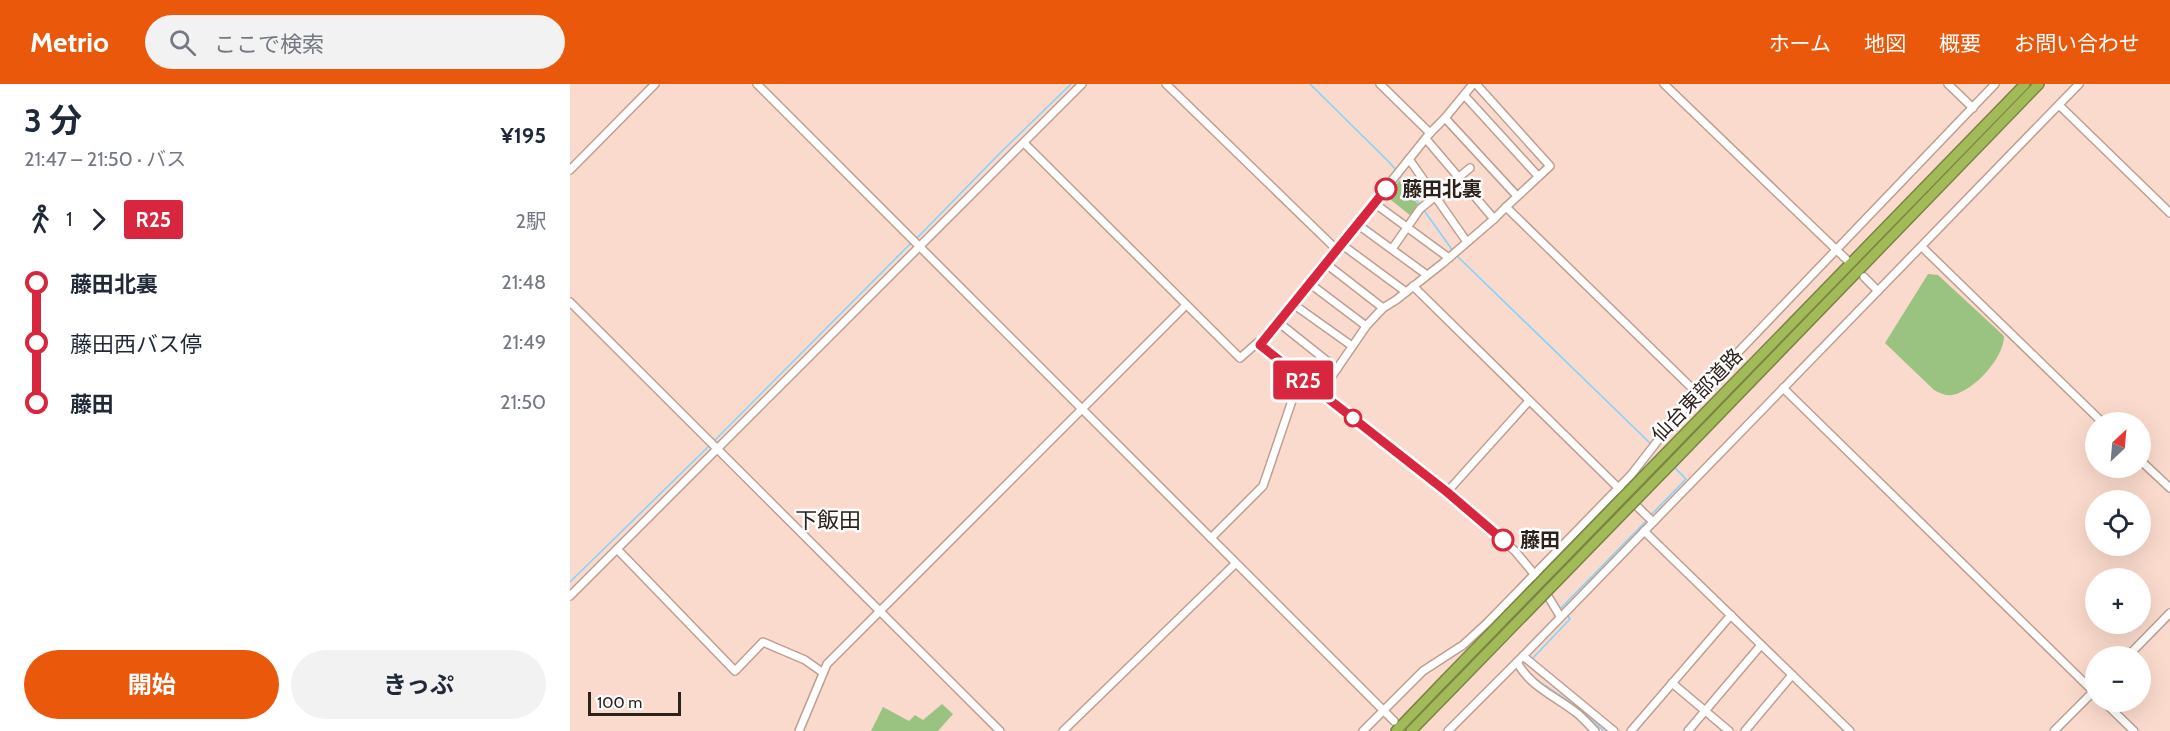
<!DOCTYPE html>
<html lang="ja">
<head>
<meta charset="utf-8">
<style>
	:root { --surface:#fff; --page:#f2f2f3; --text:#1f2937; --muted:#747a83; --accent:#ea580c }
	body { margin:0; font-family:Cabin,"Noto Sans JP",sans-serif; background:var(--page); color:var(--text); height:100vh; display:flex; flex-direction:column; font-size:22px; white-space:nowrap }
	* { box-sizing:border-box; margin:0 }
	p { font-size:20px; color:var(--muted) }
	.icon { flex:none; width:33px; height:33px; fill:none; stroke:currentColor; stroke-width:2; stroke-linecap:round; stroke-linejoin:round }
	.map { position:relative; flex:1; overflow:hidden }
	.side { display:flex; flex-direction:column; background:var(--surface); width:570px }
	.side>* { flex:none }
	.badge { padding:0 12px; border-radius:4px; font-size:21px; line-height:39px }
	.needle { width:39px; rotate:26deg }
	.controls { position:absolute; left:1515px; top:328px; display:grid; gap:12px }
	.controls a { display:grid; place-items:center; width:66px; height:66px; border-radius:50%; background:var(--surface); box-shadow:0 6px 24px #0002; font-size:30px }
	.scale { position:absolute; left:18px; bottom:15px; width:93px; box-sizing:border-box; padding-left:6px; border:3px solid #2d211c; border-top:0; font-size:16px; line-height:21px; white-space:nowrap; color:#2d211c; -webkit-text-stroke:4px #fff; paint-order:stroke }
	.map>.badge { position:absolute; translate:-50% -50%; box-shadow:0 0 0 3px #fff }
	.legs { display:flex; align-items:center; gap:9px; height:66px; padding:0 24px; font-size:20px }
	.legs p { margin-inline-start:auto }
	.summary { display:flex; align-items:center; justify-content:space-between; height:102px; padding:0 24px }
	h1 { font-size:33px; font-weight:700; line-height:45px }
	.cta { display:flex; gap:12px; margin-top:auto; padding:12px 24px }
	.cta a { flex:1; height:69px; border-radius:36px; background:var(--accent); color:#fff; font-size:24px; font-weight:700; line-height:69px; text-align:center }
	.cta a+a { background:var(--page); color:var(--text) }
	ul { padding:0 24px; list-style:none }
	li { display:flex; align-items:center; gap:21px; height:60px; font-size:22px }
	li i { display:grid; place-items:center; width:9px; height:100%; margin:0 8px; background:currentColor }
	li i::after { content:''; width:15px; height:15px; margin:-8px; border:4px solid; border-radius:50%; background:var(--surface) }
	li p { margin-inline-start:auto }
	li:first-child i { background:linear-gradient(#0000 50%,currentColor 0) }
	li:last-child i { background:linear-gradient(currentColor 50%,#0000 0) }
	header { display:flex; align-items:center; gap:36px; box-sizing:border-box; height:84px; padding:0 30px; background:var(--accent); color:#fff }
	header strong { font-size:28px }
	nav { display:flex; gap:33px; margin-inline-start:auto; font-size:21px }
	.search { width:420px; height:54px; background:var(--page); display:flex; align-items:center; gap:15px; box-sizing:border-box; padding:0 21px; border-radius:33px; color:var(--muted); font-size:22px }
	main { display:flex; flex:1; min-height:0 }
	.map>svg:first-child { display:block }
	.green { fill:#9ac382 }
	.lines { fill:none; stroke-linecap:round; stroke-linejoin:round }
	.stream { stroke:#81d3fe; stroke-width:1.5 }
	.minor-casing { stroke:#bd9f92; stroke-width:10 }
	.highway-casing { stroke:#7a8443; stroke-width:12 }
	.minor { stroke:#fff; stroke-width:7 }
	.highway { stroke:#a3ba58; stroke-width:9 }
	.highway-bridge-casing { stroke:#7a8443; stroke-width:12; stroke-linecap:butt }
	.highway-bridge { stroke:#a3ba58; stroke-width:9 }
	.line-1-casing { stroke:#fff; stroke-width:14 }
	.line-1 { stroke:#d7263d; stroke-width:9 }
	.stop-1-dot { fill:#fff; stroke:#d7263d; stroke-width:3 }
	.labels { text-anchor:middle; stroke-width:5; stroke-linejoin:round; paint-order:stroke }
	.stop-label { font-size:20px; font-weight:bold; fill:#2d211c; stroke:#fff; text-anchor:start }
	.street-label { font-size:20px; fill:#2d211c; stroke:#fff }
	.quarter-label { font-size:22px; fill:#2d211c; stroke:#fff }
</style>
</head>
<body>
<header>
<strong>Metrio</strong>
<div class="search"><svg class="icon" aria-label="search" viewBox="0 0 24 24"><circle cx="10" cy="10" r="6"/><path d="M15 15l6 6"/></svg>ここで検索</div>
<nav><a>ホーム</a><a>地図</a><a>概要</a><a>お問い合わせ</a></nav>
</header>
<main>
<section class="side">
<div class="summary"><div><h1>3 分</h1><p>21:47 – 21:50 · バス</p></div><b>¥195</b></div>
<div class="legs"><svg class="icon" aria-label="walk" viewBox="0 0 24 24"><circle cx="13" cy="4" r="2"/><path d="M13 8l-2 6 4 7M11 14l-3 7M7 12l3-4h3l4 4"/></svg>1<svg class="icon" aria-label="forward" viewBox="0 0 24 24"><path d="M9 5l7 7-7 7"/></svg><b class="badge" style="background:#d7263d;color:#fff">R25</b><p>2駅</p></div>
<ul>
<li><i style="color:#d7263d"></i><b>藤田北裏</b><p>21:48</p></li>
<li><i style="color:#d7263d"></i><span>藤田西バス停</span><p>21:49</p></li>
<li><i style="color:#d7263d"></i><b>藤田</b><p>21:50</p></li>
</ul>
<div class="cta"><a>開始</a><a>きっぷ</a></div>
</section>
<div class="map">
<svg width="1600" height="647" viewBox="0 0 1600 647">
	<rect width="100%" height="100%" fill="#fadacc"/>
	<g class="green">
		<polygon points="830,96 849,122 841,132 816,112"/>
		<path d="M 1358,190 L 1368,191 L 1434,252 C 1434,274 1404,307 1382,311 C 1375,312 1370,309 1364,306 L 1315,259 Z"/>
		<polygon points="372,620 383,630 368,647 301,647 313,623 339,637 345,631 353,636"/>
	</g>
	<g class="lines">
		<g class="stream">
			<polyline points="740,0 819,78 826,86"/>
			<polyline points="830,93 850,121"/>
			<polyline points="853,125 883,167"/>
			<polyline points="347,154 430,69 501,0"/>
			<polyline points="886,171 1081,360"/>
			<polyline points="143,358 341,159"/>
			<polyline points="1080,432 1116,395 1103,382"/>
			<polyline points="0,498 140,361"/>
			<polyline points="991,524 1077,436"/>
			<polyline points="962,575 1000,535 998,532"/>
			<polyline points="964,594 1006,622 1034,647"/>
		</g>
		<g class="minor-casing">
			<g id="minor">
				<polyline points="187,0 824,637"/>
				<polyline points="596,0 766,165"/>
				<polyline points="810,0 860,49"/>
				<polyline points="903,0 875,34 860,49 690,261 877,408 945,467 965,491 990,532"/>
				<polyline points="906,0 980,82 936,123"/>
				<polyline points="1094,0 1276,175"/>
				<polyline points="1378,0 1403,24"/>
				<polyline points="894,11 968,92"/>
				<polyline points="1489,21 1600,129"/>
				<polyline points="875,34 947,112"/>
				<polyline points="856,55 924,135 936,123 1128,310"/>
				<polyline points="454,59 670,274 687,259 690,261"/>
				<polyline points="839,75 897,158"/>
				<polyline points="0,86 85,0"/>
				<polyline points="804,119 879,174"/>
				<polyline points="787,140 857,191"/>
				<polyline points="771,160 836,208"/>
				<polyline points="1352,163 1533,339"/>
				<polyline points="822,165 850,125 900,84"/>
				<polyline points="755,179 813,224"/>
				<polyline points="1294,193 1308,207"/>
				<polyline points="739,199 796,242"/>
				<polyline points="843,202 1083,438"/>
				<polyline points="0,218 430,647"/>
				<polyline points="723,220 782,262"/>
				<polyline points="708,238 767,285"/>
				<polyline points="1213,304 1526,610"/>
				<polyline points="751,308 797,241 813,224 826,216 873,179 924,135"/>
				<polyline points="1570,376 1600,404"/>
				<polyline points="877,408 959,317"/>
				<polyline points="1074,447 1280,647"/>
				<polyline points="641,454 693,402 730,293"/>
				<polyline points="47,465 165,587 193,558 235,576 252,588"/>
				<polyline points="0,512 512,0"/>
				<polyline points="953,572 1044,647"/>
				<polyline points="1557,573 1600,529"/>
				<path d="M 947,578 C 960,603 987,613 1008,630 C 1014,635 1019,641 1025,647"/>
				<polyline points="1102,599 1159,647"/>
				<polyline points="1534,618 1564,647"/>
				<polyline points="229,647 257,580 616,221"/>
				<polyline points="493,647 665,480"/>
				<polyline points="793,647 853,587 893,561 917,539 1061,391 1100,341 1128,310 1425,0"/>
				<polyline points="878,647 953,572 1509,0"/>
				<polyline points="1061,647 1161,531"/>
				<polyline points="1118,647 1191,561"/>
				<polyline points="1175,647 1222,591"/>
				<polyline points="1484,647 1526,605"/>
			</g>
		</g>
		<g class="highway-casing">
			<g id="highway">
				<polyline points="1096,369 1455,0"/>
				<polyline points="1104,377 1469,0"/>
				<polyline points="826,647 875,596"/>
				<polyline points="841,647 883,604"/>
			</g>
		</g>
		<use href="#minor" class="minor"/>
		<use href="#highway" class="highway"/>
		<g class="highway-bridge-casing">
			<g id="highway-bridge">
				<polyline points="875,596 1096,369"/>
				<polyline points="883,604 1104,377"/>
			</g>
		</g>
		<use href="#highway-bridge" class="highway-bridge"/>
	</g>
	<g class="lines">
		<g class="line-1-casing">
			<polyline id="line-1" points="816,105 690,261 877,408 933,456"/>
		</g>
		<use href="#line-1" class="line-1"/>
	</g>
	<g class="stop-1-dot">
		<circle cx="816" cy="105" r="10"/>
		<circle cx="783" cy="334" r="8"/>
		<circle cx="933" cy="456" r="10"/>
	</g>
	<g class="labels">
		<g class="stop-label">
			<text x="832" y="112">藤田北裏</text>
			<text x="950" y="463">藤田</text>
		</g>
		<g class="street-label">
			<text transform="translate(1127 311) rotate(-46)" y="7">仙台東部道路</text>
		</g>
		<g class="quarter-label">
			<text x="258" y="444">下飯田</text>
		</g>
	</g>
</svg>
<div class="controls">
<a><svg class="needle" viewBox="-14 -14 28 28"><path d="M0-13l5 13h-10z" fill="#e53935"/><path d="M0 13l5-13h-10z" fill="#747a83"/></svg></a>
<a><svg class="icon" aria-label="locate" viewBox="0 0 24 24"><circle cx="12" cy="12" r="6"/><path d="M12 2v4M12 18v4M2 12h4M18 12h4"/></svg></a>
<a>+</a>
<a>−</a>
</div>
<div class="scale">100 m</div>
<b class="badge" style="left:733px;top:296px;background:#d7263d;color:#fff">R25</b>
</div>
</main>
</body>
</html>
